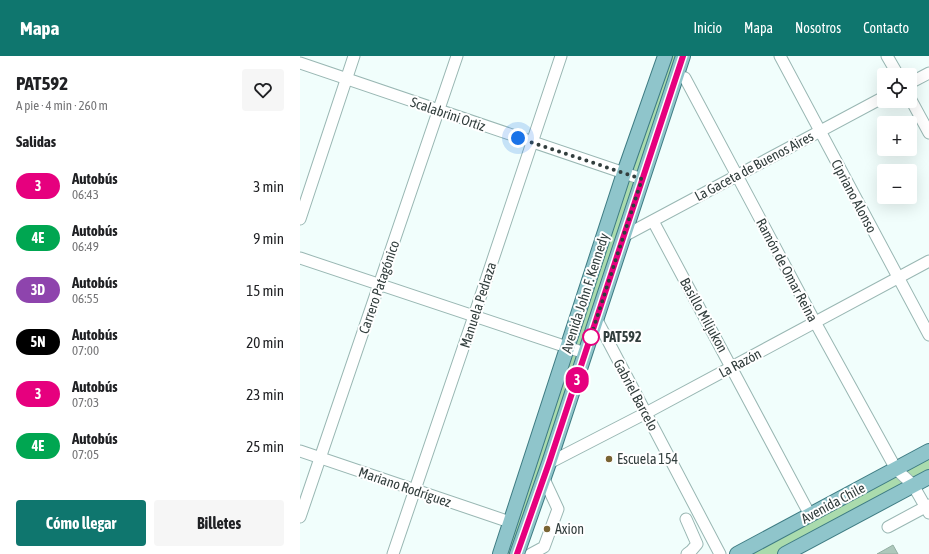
<!DOCTYPE html>
<html lang="es">
<head>
<meta charset="utf-8">
<style>
	:root { --surface:#fff; --page:#f6f6f6; --text:#202124; --muted:#757577; --accent:#0f766e }
	body { margin:0; font-family:"Asap Condensed",sans-serif; background:var(--page); color:var(--text); height:100vh; display:flex; flex-direction:column; font-size:15px; white-space:nowrap }
	* { box-sizing:border-box; margin:0 }
	p { font-size:13px; color:var(--muted) }
	.icon { flex:none; width:22px; height:22px; fill:none; stroke:currentColor; stroke-width:2; stroke-linecap:round; stroke-linejoin:round }
	.map { position:relative; flex:1; overflow:hidden }
	.panel { display:flex; flex-direction:column; background:var(--surface); width:300px }
	.panel>* { flex:none }
	.badge { padding:0 8px; border-radius:13px; font-size:14px; line-height:26px }
	.controls { position:absolute; left:577px; top:12px; display:grid; gap:8px }
	.controls a { display:grid; place-items:center; width:40px; height:40px; border-radius:4px; background:var(--surface); box-shadow:0 4px 16px #0002; font-size:20px }
	.you { position:absolute; width:20px; height:20px; margin:-10px; border:3px solid #fff; border-radius:50%; background:#1a73e8; box-shadow:0 0 0 6px #1a73e833 }
	.map>.badge { position:absolute; translate:-50% -50%; box-shadow:0 0 0 2px #fff }
	h2 { padding:0 16px; font-size:15px; line-height:36px }
	.round { display:grid; place-items:center; flex:none; width:42px; height:42px; border-radius:4px; background:var(--page) }
	.head { display:flex; align-items:center; justify-content:space-between; height:68px; padding:0 16px }
	h1 { font-size:19px; font-weight:700; line-height:30px }
	.primary-button { display:flex; gap:8px; margin-top:auto; padding:8px 16px }
	.primary-button a { flex:1; height:46px; border-radius:4px; background:var(--accent); color:#fff; font-size:16px; font-weight:700; line-height:46px; text-align:center }
	.primary-button a+a { background:var(--page); color:var(--text) }
	ul { padding:0; list-style:none }
	li { display:flex; align-items:center; gap:12px; height:52px; padding:0 16px }
	li div { flex:1 }
	li b { display:block; font-size:15px }
	li em { font-style:normal }
	li .badge { min-width:44px; font-weight:700; text-align:center }
	header { display:flex; align-items:center; gap:24px; box-sizing:border-box; height:56px; padding:0 20px; background:var(--accent); color:#fff }
	header strong { font-size:19px }
	nav { display:flex; gap:22px; margin-inline-start:auto; font-size:14px }
	main { display:flex; flex:1; min-height:0 }
	.map>svg:first-child { display:block }
	.green { fill:#aadbad }
	.building { fill:#adc8bb; stroke:#94afa3 }
	.lines { fill:none; stroke-linecap:round; stroke-linejoin:round }
	.minor-casing { stroke:#99b7b3; stroke-width:13 }
	.major-casing { stroke:#3e7c83; stroke-width:16 }
	.minor { stroke:#fff; stroke-width:11 }
	.major { stroke:#8fc5cb; stroke-width:14 }
	.line-casing { stroke:#fff; stroke-width:9 }
	.line { stroke:#e6007e; stroke-width:6 }
	.walk { stroke:#323e3d; stroke-width:4; stroke-dasharray:0 7.2 }
	.stop-dot { fill:#fff; stroke:#e6007e; stroke-width:2 }
	.poi-dot { fill:#796433; stroke:#fff; stroke-width:1.5 }
	.labels { text-anchor:middle; stroke-width:4; stroke-linejoin:round; paint-order:stroke }
	.street-label { font-size:14px; fill:#323e3d; stroke:#fff }
	.stop-label { font-size:14px; font-weight:bold; fill:#323e3d; stroke:#fff; text-anchor:start }
	.poi-label { font-size:14px; fill:#323e3d; stroke:#fff; text-anchor:start }
</style>
</head>
<body>
<header>
<strong>Mapa</strong>
<nav><a>Inicio</a><a>Mapa</a><a>Nosotros</a><a>Contacto</a></nav>
</header>
<main>
<section class="panel">
<div class="head"><div><h1>PAT592</h1><p>A pie · 4 min · 260 m</p></div><a class="round"><svg class="icon" aria-label="heart" viewBox="0 0 24 24"><path d="M12 20l-8-8c-3-5 5-10 8-4 3-6 11-1 8 4z"/></svg></a></div>
<h2>Salidas</h2>
<ul>
<li><span class="badge" style="background:#e6007e;color:#fff">3</span><div><b>Autobús</b><p>06:43</p></div><em>3 min</em></li>
<li><span class="badge" style="background:#00a651;color:#fff">4E</span><div><b>Autobús</b><p>06:49</p></div><em>9 min</em></li>
<li><span class="badge" style="background:#8e44ad;color:#fff">3D</span><div><b>Autobús</b><p>06:55</p></div><em>15 min</em></li>
<li><span class="badge" style="background:#000;color:#fff">5N</span><div><b>Autobús</b><p>07:00</p></div><em>20 min</em></li>
<li><span class="badge" style="background:#e6007e;color:#fff">3</span><div><b>Autobús</b><p>07:03</p></div><em>23 min</em></li>
<li><span class="badge" style="background:#00a651;color:#fff">4E</span><div><b>Autobús</b><p>07:05</p></div><em>25 min</em></li>
</ul>
<div class="primary-button"><a>Cómo llegar</a><a>Billetes</a></div>
</section>
<div class="map">
<svg width="629" height="498" viewBox="0 0 629 498">
	<rect width="100%" height="100%" fill="#f1fefc"/>
	<g class="green">
		<polygon points="365,0 383,0 217,498 200,498"/>
		<polygon points="629,395 629,421 485,498 437,498"/>
	</g>
	<polygon class="building" points="593,489 598,498 577,498 586,493"/>
	<g class="lines">
		<g class="minor-casing">
			<g id="minor">
				<polyline points="480,0 629,279"/>
				<polyline points="587,0 598,19"/>
				<polyline points="0,7 342,123"/>
				<polyline points="376,19 385,22 515,266 596,413 613,429 629,457"/>
				<polyline points="610,27 629,17"/>
				<polyline points="610,42 629,77"/>
				<polyline points="0,163 54,0"/>
				<polyline points="353,165 510,459"/>
				<polyline points="324,180 584,41"/>
				<polyline points="0,202 285,297"/>
				<polyline points="297,264 420,498"/>
				<polyline points="0,395 210,466"/>
				<polyline points="249,407 346,357 629,205"/>
				<polyline points="0,461 157,0"/>
				<polyline points="386,463 397,488 391,495 387,498"/>
				<polyline points="588,471 629,449"/>
				<polyline points="93,498 174,260 261,0"/>
				<polyline points="231,498 244,491 258,453 244,423"/>
			</g>
		</g>
		<g class="major-casing">
			<g id="major">
				<polyline points="200,498 324,117 365,0"/>
				<polyline points="217,498 249,407 383,0"/>
				<polyline points="437,498 629,395"/>
				<polyline points="485,498 629,421"/>
			</g>
		</g>
		<use href="#minor" class="minor"/>
		<use href="#major" class="major"/>
	</g>
	<g class="lines">
		<g class="line-casing">
			<polyline id="line" points="217,498 249,407 383,0"/>
		</g>
		<use href="#line" class="line"/>
		<polyline class="walk" points="218,82 342,123 289,286 291,281"/>
	</g>
	<circle class="stop-dot" cx="291" cy="281" r="8"/>
	<g class="poi-dot">
		<circle cx="309" cy="403" r="4"/>
		<circle cx="247" cy="473" r="4"/>
	</g>
	<g class="labels">
		<g class="street-label">
			<text transform="translate(148 58) rotate(19)" y="5">Scalabrini Ortiz</text>
			<text transform="translate(454 110) rotate(-28)" y="5">La Gaceta de Buenos Aires</text>
			<text transform="translate(554 140) rotate(62)" y="5">Cipriano Alonso</text>
			<text transform="translate(487 214) rotate(62)" y="5">Ramón de Omar Reina</text>
			<text transform="translate(79 231) rotate(-71)" y="5">Carrero Patagónico</text>
			<text transform="translate(285 237) rotate(-72)" y="5">Avenida John F. Kennedy</text>
			<text transform="translate(178 249) rotate(-72)" y="5">Manuela Pedraza</text>
			<text transform="translate(404 259) rotate(61)" y="5">Basillo Miljukon</text>
			<text transform="translate(440 307) rotate(-28)" y="5">La Razón</text>
			<text transform="translate(336 339) rotate(62)" y="5">Gabriel Barcelo</text>
			<text transform="translate(105 431) rotate(19)" y="5">Mariano Rodríguez</text>
			<text transform="translate(533 447) rotate(-28)" y="5">Avenida Chile</text>
		</g>
		<g class="stop-label">
			<text x="303" y="286">PAT592</text>
		</g>
		<g class="poi-label">
			<text x="317" y="408">Escuela 154</text>
			<text x="255" y="478">Axion</text>
		</g>
	</g>
</svg>
<div class="controls">
<a><svg class="icon" aria-label="locate" viewBox="0 0 24 24"><circle cx="12" cy="12" r="6"/><path d="M12 2v4M12 18v4M2 12h4M18 12h4"/></svg></a>
<a>+</a>
<a>−</a>
</div>
<div class="you" style="left:218px;top:82px"></div>
<b class="badge" style="left:277px;top:324px;background:#e6007e;color:#fff">3</b>
</div>
</main>
</body>
</html>
